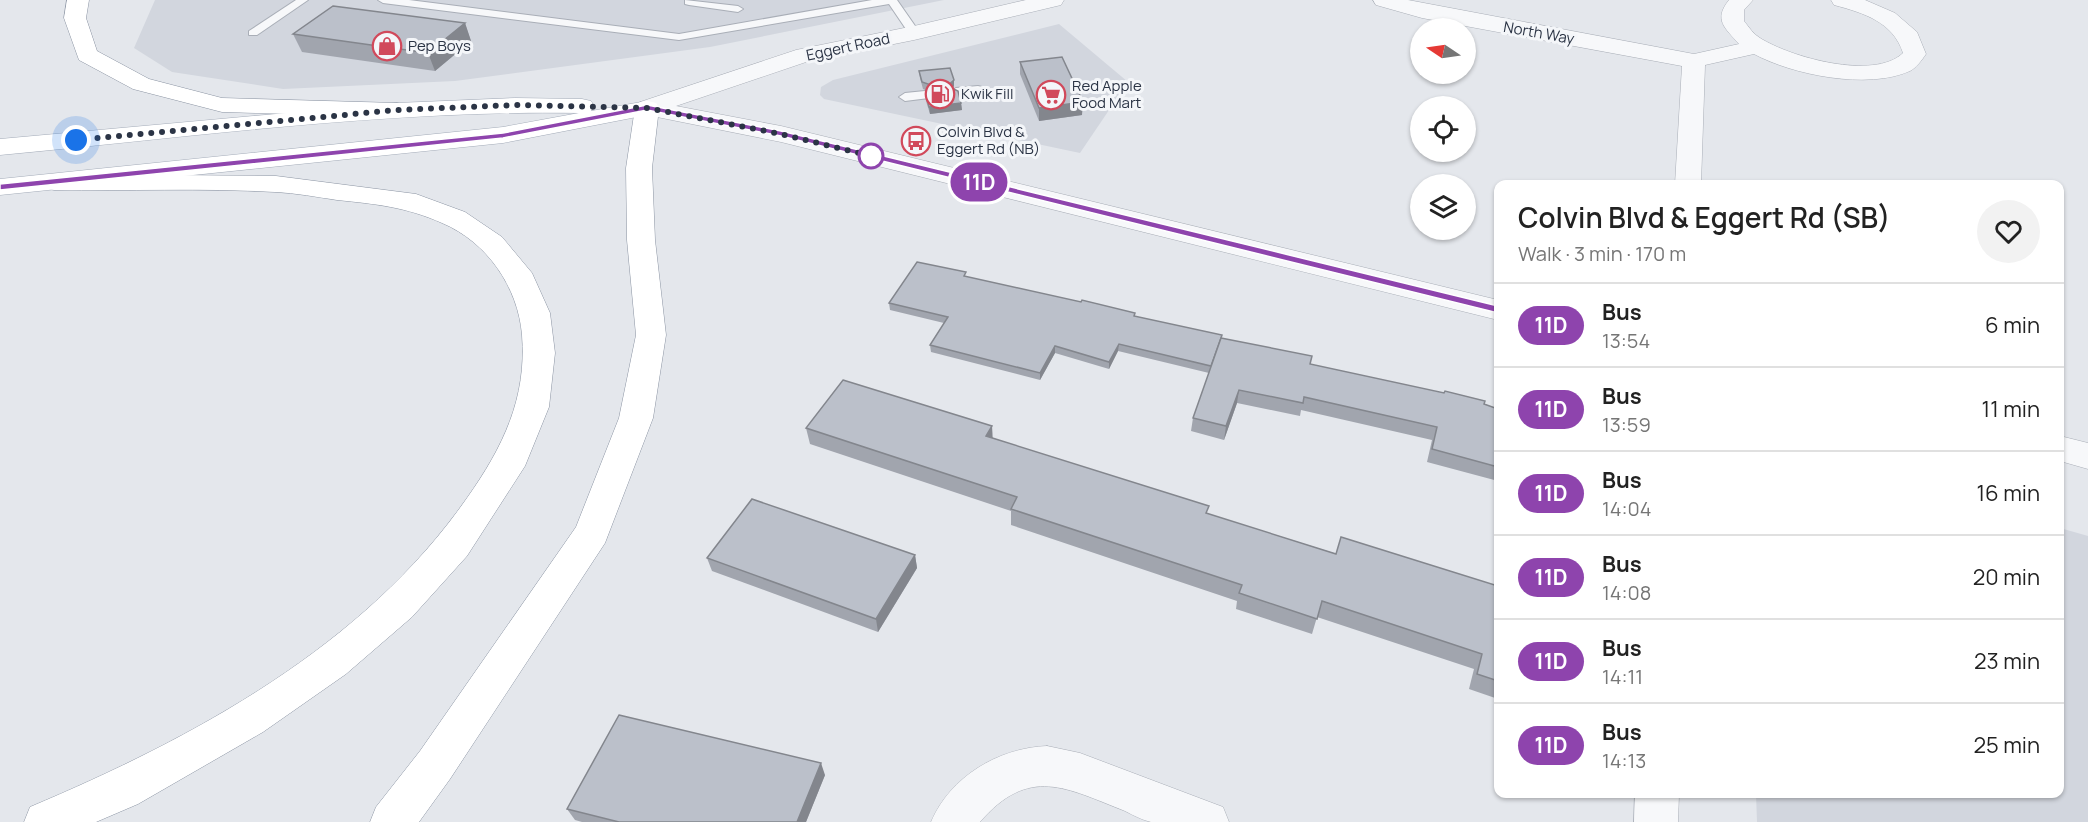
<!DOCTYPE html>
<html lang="en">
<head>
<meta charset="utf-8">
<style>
	:root { --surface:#fff; --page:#f2f2f2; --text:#222; --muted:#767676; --line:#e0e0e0 }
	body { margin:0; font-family:Manrope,sans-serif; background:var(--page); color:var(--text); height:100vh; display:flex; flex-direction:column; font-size:22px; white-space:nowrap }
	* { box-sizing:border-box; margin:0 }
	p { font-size:20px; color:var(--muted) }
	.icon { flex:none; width:33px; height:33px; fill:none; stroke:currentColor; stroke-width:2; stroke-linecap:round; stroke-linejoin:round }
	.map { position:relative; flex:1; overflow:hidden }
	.drawer { position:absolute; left:1494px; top:180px; width:570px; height:618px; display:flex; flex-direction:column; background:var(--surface); border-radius:12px; box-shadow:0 2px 4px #0004 }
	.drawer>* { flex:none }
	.badge { padding:0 12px; border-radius:20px; font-size:21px; line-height:39px }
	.needle { width:39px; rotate:283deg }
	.controls { position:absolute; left:1410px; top:18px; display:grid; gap:12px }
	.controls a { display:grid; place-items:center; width:66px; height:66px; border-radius:50%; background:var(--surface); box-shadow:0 2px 4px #0004; font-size:30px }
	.you { position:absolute; width:30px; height:30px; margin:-15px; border:4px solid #fff; border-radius:50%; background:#1a73e8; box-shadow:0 0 0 9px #1a73e833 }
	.map>.badge { position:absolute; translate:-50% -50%; box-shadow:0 0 0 3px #fff }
	.round { display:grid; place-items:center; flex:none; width:63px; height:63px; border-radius:32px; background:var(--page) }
	.head { display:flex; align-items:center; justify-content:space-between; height:102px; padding:0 24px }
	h1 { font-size:28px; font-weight:600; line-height:45px }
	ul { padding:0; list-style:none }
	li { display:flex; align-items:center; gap:18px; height:84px; padding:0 24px; border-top:2px solid var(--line) }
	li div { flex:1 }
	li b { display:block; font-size:22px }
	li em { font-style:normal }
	li .badge { min-width:66px; font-weight:700; text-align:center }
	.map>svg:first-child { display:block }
	.built { fill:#d2d6de }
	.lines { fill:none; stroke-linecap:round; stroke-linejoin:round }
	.service-casing { stroke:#a9aeb7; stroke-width:2 }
	.minor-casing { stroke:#a9aeb7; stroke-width:1 }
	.tertiary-casing { stroke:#a9aeb7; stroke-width:1 }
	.primary-casing { stroke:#a3abb8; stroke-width:1 }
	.motorway-casing { stroke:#8b94a3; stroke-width:1 }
	.service { fill:#f7f8fa; fill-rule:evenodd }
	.minor { fill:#f7f8fa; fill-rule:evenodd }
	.tertiary { fill:#f7f8fa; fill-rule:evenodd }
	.primary { fill:#fff; fill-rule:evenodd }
	.motorway { fill:#fff; fill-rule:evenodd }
	.wall { fill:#a1a5ae }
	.shaded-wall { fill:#83868d }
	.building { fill:#bbc0ca; stroke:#83868d; stroke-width:1.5 }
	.line { fill:#8e44ad; stroke:#fff; stroke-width:1.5 }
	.walk { stroke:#2b3445; stroke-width:6; stroke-dasharray:0 10.8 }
	.stop-dot { fill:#fff; stroke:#8e44ad; stroke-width:3 }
	.labels { text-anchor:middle; stroke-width:6; stroke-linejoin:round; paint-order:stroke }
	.far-street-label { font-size:15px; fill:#2b3445; stroke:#f4f6f9 }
	.far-poi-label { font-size:15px; fill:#2b3445; stroke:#f4f6f9; text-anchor:start }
</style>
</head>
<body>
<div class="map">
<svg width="2088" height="822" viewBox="0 0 2088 822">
	<rect width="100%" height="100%" fill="#e4e7ec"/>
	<g class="built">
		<polygon points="155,0 944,0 710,47 455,81 283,89 172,72 134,48"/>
		<polygon points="1059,24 1128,82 1080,153 824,99 820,95 821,87 833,80"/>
		<polygon points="2060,528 2088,536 2088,822 1757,822 1756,794 2060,794"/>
	</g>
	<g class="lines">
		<g class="service-casing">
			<g id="service">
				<polygon points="296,0 308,0 257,35 249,35 249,31"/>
				<polygon points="378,0 409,0 679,34 872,0 897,0 920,33 914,36 910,35 889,4 679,40 383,3"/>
				<polygon points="685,0 738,6 743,9 738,12 689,5 685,4"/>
				<polygon points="978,86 982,87 982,93 956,96 950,92 956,88"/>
				<polygon points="925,91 929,92 929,98 905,101 899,97 905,93"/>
			</g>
		</g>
		<g class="minor-casing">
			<g id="minor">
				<path d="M 1373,0 L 1408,0 L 1694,54 L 1739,44 C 1725,28 1713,20 1729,0 L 1753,0 L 1744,10 L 1744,21 C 1749,27 1753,34 1760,38 C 1790,57 1874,81 1903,53 C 1893,22 1864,13 1834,5 L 1831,0 L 1865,0 L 1895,13 L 1917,32 L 1926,54 C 1922,60 1916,68 1910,71 C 1868,90 1793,75 1754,54 L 1705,65 L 1701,184 L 1675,184 L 1682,66 L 1422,18 L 1376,5 Z"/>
				<path d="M 1047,746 L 1080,753 L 1223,807 L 1229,822 C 1209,822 1168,822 1151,822 C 1142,820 1133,815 1125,811 C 1066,788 1029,765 980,822 L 931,822 C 950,777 998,748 1047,746 Z"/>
				<polygon points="1635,794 1679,794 1678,822 1634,822"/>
			</g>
		</g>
		<g class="tertiary-casing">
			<g id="tertiary">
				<polygon points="1026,0 1064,0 1061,5 914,40 809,61 676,106 781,126 1498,300 1498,320 781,142 647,115 638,113 635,108 640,102 796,50 914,26"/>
				<polygon points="2060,436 2088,443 2088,469 2060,461"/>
			</g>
		</g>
		<g class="primary-casing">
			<path id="primary" d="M 515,98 L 582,99 L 591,101 L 594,106 L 591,111 L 647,101 L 656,103 L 659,108 L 656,113 L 647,115 L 503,143 L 0,195 L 0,179 L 503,127 L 579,113 C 385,110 192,137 0,155 L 0,139 L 397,103 Z"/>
		</g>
		<g class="motorway-casing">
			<g id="motorway">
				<polygon points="67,0 89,0 86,18 97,51 149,79 222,98 397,103 406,105 409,110 406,115 397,117 222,112 133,89 79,60 64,18"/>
				<polygon points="647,101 656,103 659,108 652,168 655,240 666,335 653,418 605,543 450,779 419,822 370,822 376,807 420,751 576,527 619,418 636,335 627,240 626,168 635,108 638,103"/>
				<path d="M 54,174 L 276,176 L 416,194 L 465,212 L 502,237 L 532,273 L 550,313 L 555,353 L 549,407 L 525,466 L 467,556 L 412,617 L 346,674 L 263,732 L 138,804 L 96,822 L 24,822 L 30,807 C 194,738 364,646 467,498 C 503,447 527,398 522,335 C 518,287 487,242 442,223 C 406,207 376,204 337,200 C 317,197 296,193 275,192 C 202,188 127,191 54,190 L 45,188 L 41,182 L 45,176 Z"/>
			</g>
		</g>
		<use href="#service" class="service"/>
		<use href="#minor" class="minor"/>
		<use href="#tertiary" class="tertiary"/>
		<use href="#primary" class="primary"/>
		<use href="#motorway" class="motorway"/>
	</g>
	<g class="wall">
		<polygon points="465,23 471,41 435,71 302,52 293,34"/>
		<polygon points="1020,62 1082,115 1039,121 1020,74"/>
		<polygon points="919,71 954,86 952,88 961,103 962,110 930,114 926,101 926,94 930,93 930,92 923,89 920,78"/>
		<polygon points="967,277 1135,316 1222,338 1310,364 1484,404 1498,409 1498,481 1427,462 1432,440 1301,410 1300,416 1237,403 1224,440 1191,431 1193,418 1209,373 1118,351 1109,369 1055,353 1040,380 931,352 930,345 944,323 890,310 889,303"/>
		<polygon points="806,428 993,438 1208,514 1498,604 1498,699 1469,689 1474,669 1317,617 1312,634 1236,609 1237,601 1011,525 1011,511 810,444"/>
		<polygon points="915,555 917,568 878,632 712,571 707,558"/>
		<polygon points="825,775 806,822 582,822 575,820 567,809"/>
	</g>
	<g class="shaded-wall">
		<polygon points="465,23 471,41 435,71 428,53"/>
		<polygon points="954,80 954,86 948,93 947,86"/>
		<polygon points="1083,102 1082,115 1039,121 1039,108"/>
		<polygon points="961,103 962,110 930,114 929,107"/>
		<polygon points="1119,344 1118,351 1109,369 1109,362"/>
		<polygon points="1055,346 1055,353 1040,380 1040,373"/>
		<polygon points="1239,390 1237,403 1224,440 1226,426"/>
		<polygon points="992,426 993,443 986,436"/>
		<polygon points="915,555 917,568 878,632 876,619"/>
		<polygon points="821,763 825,775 806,822 797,822"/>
	</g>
	<g class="building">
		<polygon points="333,6 465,23 428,53 293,34"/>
		<polygon points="1062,57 1083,102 1039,108 1020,62"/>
		<polygon points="950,68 954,80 947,86 958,91 961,103 929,107 926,94 930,93 931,85 922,82 919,71"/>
		<polygon points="917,262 966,272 964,276 1081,302 1082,300 1135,313 1134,316 1222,335 1211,366 1119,344 1109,362 1055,346 1040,373 930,345 948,317 889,303"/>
		<polygon points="1221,338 1312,356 1310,364 1444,393 1445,391 1485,401 1484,404 1498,409 1498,467 1432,449 1437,427 1304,397 1303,403 1239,390 1226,426 1193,418"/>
		<polygon points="843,380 992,426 986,436 1209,506 1206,513 1336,554 1341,537 1498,586 1496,603 1498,604 1498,681 1477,674 1482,654 1322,601 1317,619 1239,593 1242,585 1011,509 1017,497 806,428"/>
		<polygon points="752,499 915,555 876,619 707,558"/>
		<polygon points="619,715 821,763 797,822 619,822 567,809"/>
	</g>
	<polygon class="line" points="647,105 781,131 1498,306 1504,310 1498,313 781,136 647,110 503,138 0,190 0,184 503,133"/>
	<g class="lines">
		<polyline class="walk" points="76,140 397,110 516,105 647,108 781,134 871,156"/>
	</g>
	<defs>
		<g id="shop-ring" transform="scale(1.5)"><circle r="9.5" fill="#f4f6f9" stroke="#d1495b" stroke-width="1.5"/><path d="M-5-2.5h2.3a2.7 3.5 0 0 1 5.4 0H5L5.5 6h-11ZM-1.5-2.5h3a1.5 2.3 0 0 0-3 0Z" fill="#d1495b"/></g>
		<g id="fuel-ring" transform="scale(1.5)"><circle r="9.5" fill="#f4f6f9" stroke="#d1495b" stroke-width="1.5"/><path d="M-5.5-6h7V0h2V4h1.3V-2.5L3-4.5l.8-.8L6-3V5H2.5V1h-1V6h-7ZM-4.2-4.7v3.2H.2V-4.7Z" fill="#d1495b"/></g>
		<g id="supermarket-ring" transform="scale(1.5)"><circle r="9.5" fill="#f4f6f9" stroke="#d1495b" stroke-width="1.5"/><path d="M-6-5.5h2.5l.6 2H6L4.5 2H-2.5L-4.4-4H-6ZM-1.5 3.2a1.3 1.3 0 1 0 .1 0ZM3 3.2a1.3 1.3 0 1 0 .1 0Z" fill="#d1495b"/></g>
		<g id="bus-ring" transform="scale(1.5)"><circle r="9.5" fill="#f4f6f9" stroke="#d1495b" stroke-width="1.5"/><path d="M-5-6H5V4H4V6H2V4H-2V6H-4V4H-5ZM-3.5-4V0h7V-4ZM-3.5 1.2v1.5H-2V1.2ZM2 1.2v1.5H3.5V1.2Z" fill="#d1495b"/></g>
	</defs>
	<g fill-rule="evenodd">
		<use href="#shop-ring" x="387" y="46"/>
		<use href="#fuel-ring" x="940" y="94"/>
		<use href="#supermarket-ring" x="1051" y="95"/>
		<use href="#bus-ring" x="916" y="141"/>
	</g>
	<circle class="stop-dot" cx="871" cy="156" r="12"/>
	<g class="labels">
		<g class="far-street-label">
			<text transform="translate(1539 33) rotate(10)" y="5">North Way</text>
			<text transform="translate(848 47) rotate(-12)" y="5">Eggert Road</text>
		</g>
		<g class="far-poi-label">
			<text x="408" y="51">Pep Boys</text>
			<text x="1072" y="91">Red Apple<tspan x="1072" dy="17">Food Mart</tspan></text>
			<text x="961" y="99">Kwik Fill</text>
			<text x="937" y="137">Colvin Blvd &amp;<tspan x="937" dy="17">Eggert Rd (NB)</tspan></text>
		</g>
	</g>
</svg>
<div class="controls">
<a><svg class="needle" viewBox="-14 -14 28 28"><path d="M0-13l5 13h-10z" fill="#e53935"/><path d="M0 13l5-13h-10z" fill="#767676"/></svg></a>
<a><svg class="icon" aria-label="locate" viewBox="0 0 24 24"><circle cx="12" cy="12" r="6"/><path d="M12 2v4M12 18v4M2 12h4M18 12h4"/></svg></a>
<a><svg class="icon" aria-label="layers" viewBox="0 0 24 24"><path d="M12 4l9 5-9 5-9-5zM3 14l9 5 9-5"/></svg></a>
</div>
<div class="you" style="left:76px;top:140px"></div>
<b class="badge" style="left:979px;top:182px;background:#8e44ad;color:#fff">11D</b>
<section class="drawer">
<div class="head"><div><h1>Colvin Blvd &amp; Eggert Rd (SB)</h1><p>Walk · 3 min · 170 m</p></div><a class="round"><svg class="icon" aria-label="heart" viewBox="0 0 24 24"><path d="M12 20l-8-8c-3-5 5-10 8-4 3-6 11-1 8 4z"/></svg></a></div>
<ul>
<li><span class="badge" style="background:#8e44ad;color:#fff">11D</span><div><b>Bus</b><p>13:54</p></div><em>6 min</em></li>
<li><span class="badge" style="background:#8e44ad;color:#fff">11D</span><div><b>Bus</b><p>13:59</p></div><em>11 min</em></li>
<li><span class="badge" style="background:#8e44ad;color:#fff">11D</span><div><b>Bus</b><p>14:04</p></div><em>16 min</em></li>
<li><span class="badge" style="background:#8e44ad;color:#fff">11D</span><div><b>Bus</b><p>14:08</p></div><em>20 min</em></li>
<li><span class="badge" style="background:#8e44ad;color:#fff">11D</span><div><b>Bus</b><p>14:11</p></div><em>23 min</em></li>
<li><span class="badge" style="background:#8e44ad;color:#fff">11D</span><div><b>Bus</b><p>14:13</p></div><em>25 min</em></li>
</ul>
</section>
</div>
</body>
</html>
